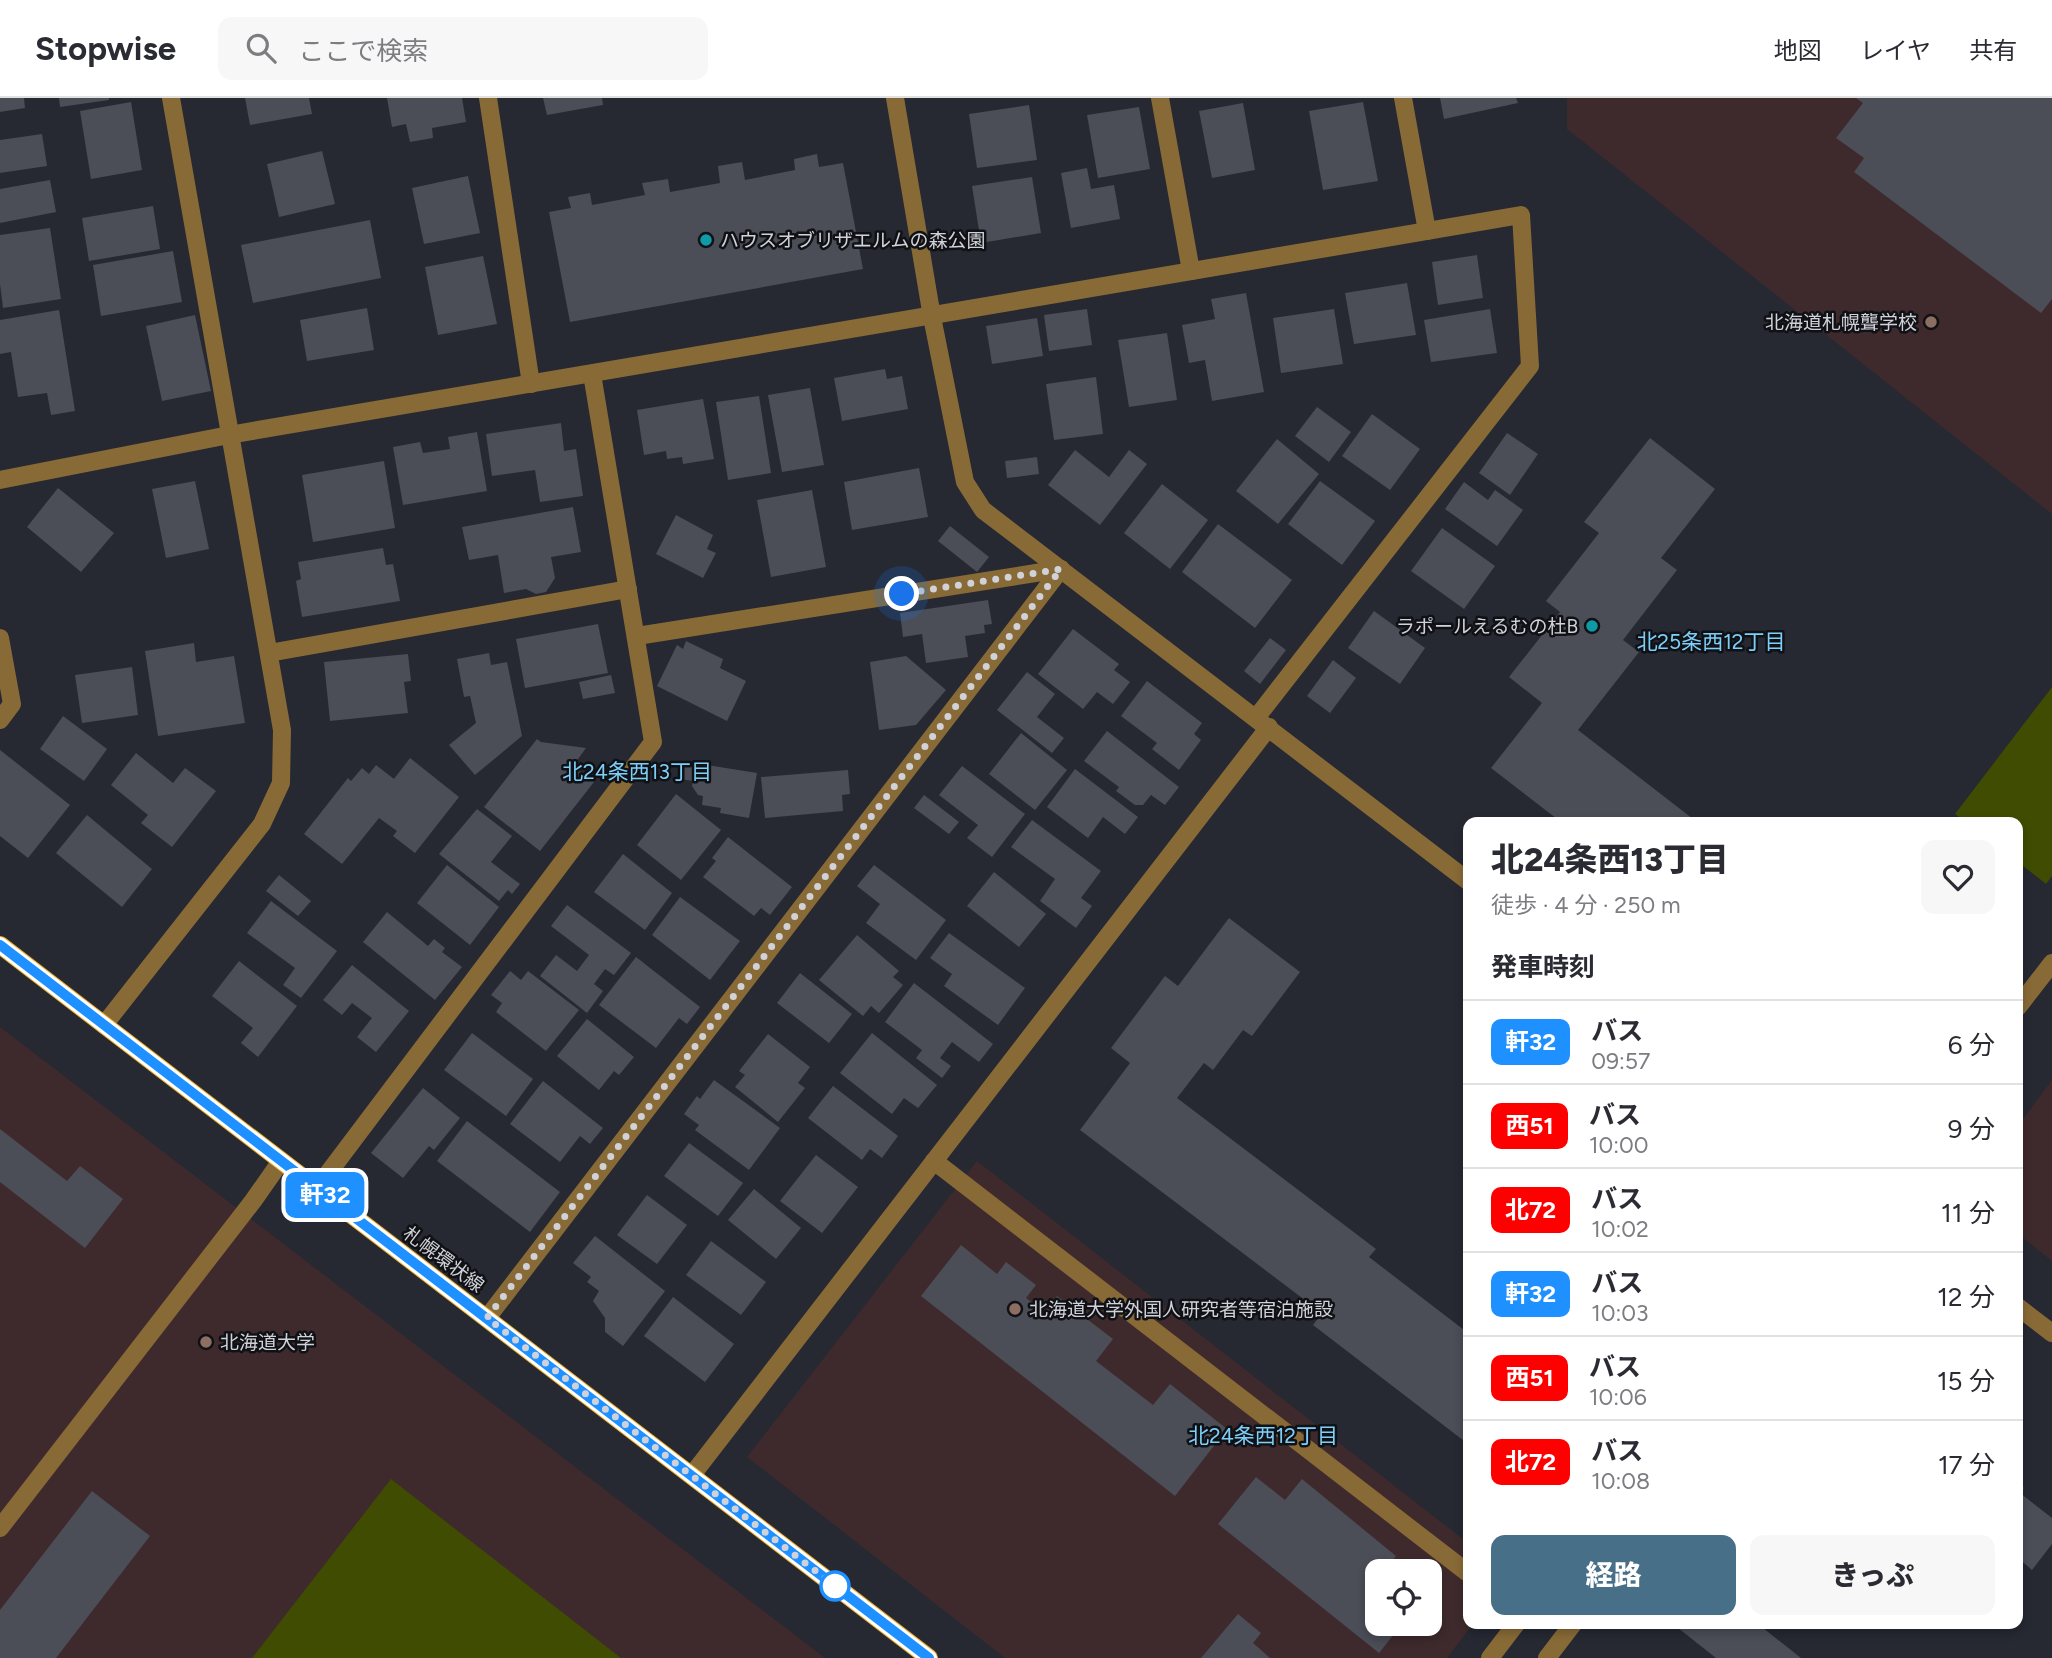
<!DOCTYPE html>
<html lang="ja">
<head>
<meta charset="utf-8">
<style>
	:root { --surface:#fff; --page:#f7f7f7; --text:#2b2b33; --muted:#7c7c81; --line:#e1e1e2; --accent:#476f88 }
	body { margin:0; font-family:Figtree,"Noto Sans JP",sans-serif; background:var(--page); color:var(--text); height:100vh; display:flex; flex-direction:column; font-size:26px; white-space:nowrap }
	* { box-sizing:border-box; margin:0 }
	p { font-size:23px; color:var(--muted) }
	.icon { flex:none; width:38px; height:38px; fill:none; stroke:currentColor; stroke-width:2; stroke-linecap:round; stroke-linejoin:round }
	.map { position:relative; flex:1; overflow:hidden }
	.details { position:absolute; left:1463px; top:719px; width:560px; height:812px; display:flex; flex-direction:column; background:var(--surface); border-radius:14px; box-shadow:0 4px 10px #0003 }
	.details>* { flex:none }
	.badge { padding:0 14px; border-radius:10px; font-size:24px; line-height:46px }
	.tools { position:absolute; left:1365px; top:1461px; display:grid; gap:14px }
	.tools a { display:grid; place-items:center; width:77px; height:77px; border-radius:14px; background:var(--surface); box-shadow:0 4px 10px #0003; font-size:35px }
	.you { position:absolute; width:35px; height:35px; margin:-18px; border:5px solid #fff; border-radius:50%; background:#1a73e8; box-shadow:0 0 0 10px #1a73e833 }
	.map>.badge { position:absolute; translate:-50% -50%; box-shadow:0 0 0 4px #fff }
	h2 { padding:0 28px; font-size:26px; line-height:63px }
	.round { display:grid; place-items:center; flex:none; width:74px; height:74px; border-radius:14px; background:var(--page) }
	.summary { display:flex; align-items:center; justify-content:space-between; height:119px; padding:0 28px }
	h1 { font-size:33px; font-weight:800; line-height:52px }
	.primary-button { display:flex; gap:14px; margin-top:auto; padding:14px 28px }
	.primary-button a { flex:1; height:80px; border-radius:14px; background:var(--accent); color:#fff; font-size:28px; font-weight:800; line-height:80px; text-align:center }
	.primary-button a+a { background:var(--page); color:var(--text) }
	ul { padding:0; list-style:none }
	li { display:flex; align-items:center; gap:21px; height:84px; padding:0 28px; border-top:2px solid var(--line) }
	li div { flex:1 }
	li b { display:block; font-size:26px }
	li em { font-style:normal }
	li .badge { min-width:77px; font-weight:700; text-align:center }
	header { display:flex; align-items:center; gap:42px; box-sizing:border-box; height:98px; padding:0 35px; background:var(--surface); border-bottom:2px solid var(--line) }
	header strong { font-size:33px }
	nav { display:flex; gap:38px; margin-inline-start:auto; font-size:24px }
	.search { width:490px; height:63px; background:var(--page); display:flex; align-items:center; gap:18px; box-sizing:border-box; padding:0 24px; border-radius:14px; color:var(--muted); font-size:26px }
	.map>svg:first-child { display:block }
	.education { fill:#3e2a2c; fill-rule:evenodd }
	.green { fill:#3f4c02 }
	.building { fill:#4b4d57 }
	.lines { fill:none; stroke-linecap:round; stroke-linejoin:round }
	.minor { stroke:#886a36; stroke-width:18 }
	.major { stroke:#e9aa2a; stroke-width:18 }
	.line-casing { stroke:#fff; stroke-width:16 }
	.line { stroke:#1e90ff; stroke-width:10 }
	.walk { stroke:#d1d2d9; stroke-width:7; stroke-dasharray:0 12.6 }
	.culture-dot { fill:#0f9aa8; stroke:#101115; stroke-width:2.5 }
	.education-dot { fill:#8d6e63; stroke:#101115; stroke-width:2.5 }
	.stop-dot { fill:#fff; stroke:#1e90ff; stroke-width:3.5 }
	.labels { text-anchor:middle; stroke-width:5; stroke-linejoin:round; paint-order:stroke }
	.poi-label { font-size:19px; fill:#d1d2d9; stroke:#101115; text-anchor:start }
	.street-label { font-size:19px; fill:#d1d2d9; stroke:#101115 }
	.neighbourhood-label { font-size:21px; fill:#7dcff9; stroke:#101115 }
</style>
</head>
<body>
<header>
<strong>Stopwise</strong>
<div class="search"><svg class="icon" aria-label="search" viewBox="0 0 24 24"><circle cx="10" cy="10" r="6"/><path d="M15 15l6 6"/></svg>ここで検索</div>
<nav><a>地図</a><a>レイヤ</a><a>共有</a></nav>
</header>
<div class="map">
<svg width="2052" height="1560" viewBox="0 0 2052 1560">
	<rect width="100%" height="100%" fill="#262832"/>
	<g class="education">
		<polygon points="1567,0 2052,0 2052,416 1567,31"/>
		<polygon points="0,929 825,1560 0,1560"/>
		<polygon points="2052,982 2052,1163 2018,1136 2018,1028"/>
		<path d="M 977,1063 L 1468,1445 L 1468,1526 L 1473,1526 L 1447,1560 L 1005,1560 L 747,1359 ZM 1377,1474 L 1430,1474 L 1430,1526 L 1377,1526 Z"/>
	</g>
	<g class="green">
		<polygon points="2052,589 2052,778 2046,786 2018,764 2018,724 1966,724 1955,716"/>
		<polygon points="391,1381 621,1560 252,1560"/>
	</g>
	<g class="building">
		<polygon points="0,0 24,0 25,10 0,14"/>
		<polygon points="59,0 109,0 109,2 60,9"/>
		<polygon points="245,0 309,0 312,16 250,27"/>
		<polygon points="387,0 462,0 466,24 432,30 433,40 410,44 406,26 392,29"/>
		<polygon points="543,0 602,0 603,7 547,17"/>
		<polygon points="1440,0 1516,0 1518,5 1444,21"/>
		<polygon points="1856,0 2052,0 2052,201 2041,215 1854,74 1864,60 1836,40 1863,5"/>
		<polygon points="131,4 142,72 91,81 80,13"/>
		<polygon points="1363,4 1378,83 1323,92 1309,13"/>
		<polygon points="1243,5 1255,72 1212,80 1199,13"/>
		<polygon points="1029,7 1037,62 977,70 969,16"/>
		<polygon points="1139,9 1150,71 1098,80 1087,17"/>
		<polygon points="42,36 47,68 0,75 0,42"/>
		<polygon points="322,53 335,106 279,119 267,66"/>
		<polygon points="817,56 819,69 843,65 863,171 570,224 549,114 571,110 568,99 590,95 592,107 645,97 642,85 668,81 670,94 720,85 718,68 742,64 745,82 795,72 794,61"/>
		<polygon points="1087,70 1091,91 1114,87 1120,121 1071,130 1061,75"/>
		<polygon points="468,78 480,135 424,146 412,90"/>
		<polygon points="1032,79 1041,135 981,145 972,88"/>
		<polygon points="50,82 56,114 0,125 0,91"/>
		<polygon points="153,108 160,151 89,163 82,120"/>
		<polygon points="370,122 381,180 253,205 241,147"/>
		<polygon points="50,130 61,201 3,210 0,186 0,137"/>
		<polygon points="173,153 182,204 101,218 93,167"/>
		<polygon points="1477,157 1483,200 1438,207 1432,164"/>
		<polygon points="483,158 497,226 438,237 425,169"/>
		<polygon points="1407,185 1416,237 1354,246 1345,195"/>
		<polygon points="1246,195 1264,294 1212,303 1205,262 1189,265 1182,227 1215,221 1211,201"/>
		<polygon points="367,210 374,252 307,263 300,222"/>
		<polygon points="1087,211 1092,247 1049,253 1044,217"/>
		<polygon points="1334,211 1343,266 1281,275 1273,220"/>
		<polygon points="1490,211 1497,255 1431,264 1424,222"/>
		<polygon points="59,212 75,313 51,317 47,295 18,299 11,254 0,256 0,222"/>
		<polygon points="195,217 211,293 162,303 146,228"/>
		<polygon points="1037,220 1043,258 992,266 986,228"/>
		<polygon points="1167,235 1177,302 1129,309 1118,242"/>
		<polygon points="885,271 887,281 902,278 908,311 842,323 834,280"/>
		<polygon points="1096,279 1103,336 1054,342 1046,286"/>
		<polygon points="810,290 824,367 782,374 768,297"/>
		<polygon points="759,298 771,375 728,382 716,304"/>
		<polygon points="703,301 714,361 683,366 682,359 667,361 666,353 644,357 637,312"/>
		<polygon points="1317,309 1351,334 1329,364 1295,338"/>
		<polygon points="1372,316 1420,351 1390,392 1342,358"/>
		<polygon points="561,325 564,353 576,351 583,398 540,404 535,372 492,378 486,336"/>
		<polygon points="477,334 487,393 403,407 393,349 420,344 423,355 450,351 448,339"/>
		<polygon points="1507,335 1538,356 1510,397 1479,375"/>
		<polygon points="1650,340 1715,391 1661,460 1677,472 1623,542 1639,554 1578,632 1697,724 1561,724 1491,670 1542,605 1509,579 1560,514 1546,503 1599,435 1584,424"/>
		<polygon points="1277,341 1319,376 1278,426 1236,393"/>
		<polygon points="1075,352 1109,379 1129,352 1147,366 1100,427 1048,387"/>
		<polygon points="1037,359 1039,376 1007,380 1005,363"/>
		<polygon points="384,363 395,430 313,444 302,377"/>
		<polygon points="919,370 928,419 852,432 844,384"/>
		<polygon points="195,383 209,451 166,460 152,391"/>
		<polygon points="1320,383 1375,423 1342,467 1288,426"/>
		<polygon points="1464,384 1488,402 1495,392 1523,412 1497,448 1445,411"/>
		<polygon points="1162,386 1208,422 1170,471 1124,435"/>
		<polygon points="58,390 114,435 81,474 27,429"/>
		<polygon points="812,392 826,469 771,479 757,402"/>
		<polygon points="573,409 581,454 551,459 555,480 546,494 536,496 526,491 504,495 498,457 469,462 462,429"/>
		<polygon points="676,417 713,437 707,451 716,455 703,480 656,456"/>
		<polygon points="1218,426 1292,482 1255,530 1182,474"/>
		<polygon points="950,428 989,459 977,474 938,443"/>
		<polygon points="1442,430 1495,468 1464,511 1411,473"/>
		<polygon points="383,450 386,467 393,466 400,503 302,519 296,483 301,481 298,464"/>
		<polygon points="988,502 992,526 984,527 985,535 965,538 968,559 926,565 922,536 903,539 900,515"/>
		<polygon points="1374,513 1425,550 1400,586 1348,550"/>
		<polygon points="598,526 608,575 525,590 516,541"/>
		<polygon points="1073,531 1119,566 1114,572 1130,584 1113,606 1097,594 1083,611 1038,576"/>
		<polygon points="1270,540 1286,552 1260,586 1244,573"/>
		<polygon points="686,543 723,561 720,570 746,583 727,623 657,588 677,547 683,551"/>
		<polygon points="194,545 196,564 234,558 245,625 158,638 145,553"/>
		<polygon points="489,555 491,567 507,564 522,638 475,677 449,647 476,625 470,598 464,599 457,561"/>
		<polygon points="408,556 411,583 404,584 408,615 330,623 324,564"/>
		<polygon points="906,558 946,592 916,627 879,632 870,564"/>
		<polygon points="1333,562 1356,580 1330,615 1307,598"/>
		<polygon points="132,569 138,617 82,625 75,577"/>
		<polygon points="1027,574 1055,596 1037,619 1064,640 1052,655 997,612"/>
		<polygon points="611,577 615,595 583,601 579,584"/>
		<polygon points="1147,583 1202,625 1194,636 1201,642 1179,672 1152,651 1157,645 1121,618"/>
		<polygon points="63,618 107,651 84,683 40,651"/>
		<polygon points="1107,633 1179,689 1165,707 1151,697 1143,707 1135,707 1116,693 1119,689 1084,663"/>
		<polygon points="1021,635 1067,672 1035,712 989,676"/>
		<polygon points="537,641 541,644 586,650 573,668 594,684 540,753 484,709"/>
		<polygon points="0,652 70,707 28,760 0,738"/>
		<polygon points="136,655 173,685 185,670 216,693 172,749 141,725 148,717 111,687"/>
		<polygon points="410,660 459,699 415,755 393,738 397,733 379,720 342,766 304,736 348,680 351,683 362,670 369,676 376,667 394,681"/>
		<polygon points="682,663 757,675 749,720 720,715 721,710 702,707 703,698 698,697 692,688 693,683 680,681"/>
		<polygon points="962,668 1025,716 992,759 967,740 978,727 939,697"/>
		<polygon points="1075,671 1138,719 1125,736 1103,719 1088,740 1047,709"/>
		<polygon points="848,672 850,696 842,697 843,713 765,720 761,679"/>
		<polygon points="676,696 721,732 681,782 637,747"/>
		<polygon points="924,697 959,724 949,736 914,710"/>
		<polygon points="477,711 512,738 491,764 520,786 512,796 508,792 499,803 439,756"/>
		<polygon points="87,717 152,771 122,809 56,755"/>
		<polygon points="1032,722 1101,773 1081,800 1092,808 1076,830 1040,803 1055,781 1011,749"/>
		<polygon points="728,739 792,789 770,817 761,810 754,818 703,779 716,763 712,760"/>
		<polygon points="623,756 672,795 645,832 594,794"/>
		<polygon points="447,767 499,809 470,847 417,805"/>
		<polygon points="874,767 946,822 916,862 866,825 880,806 857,788"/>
		<polygon points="994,774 1046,816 1019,849 967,808"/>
		<polygon points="279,777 311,803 298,818 266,793"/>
		<polygon points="680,799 740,843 710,882 652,837"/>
		<polygon points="271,803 337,853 301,900 283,887 295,870 247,835"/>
		<polygon points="567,807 631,855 614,877 605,871 594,886 603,893 587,915 540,878 556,857 577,873 589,857 551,828"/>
		<polygon points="387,814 428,848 434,841 445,850 442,854 462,869 435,902 363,844"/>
		<polygon points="1229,820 1300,874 1252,938 1243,932 1213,972 1204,965 1177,1000 1376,1151 1369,1159 1468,1235 1468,1346 1313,1227 1322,1215 1080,1032 1130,965 1111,950 1165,878 1178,888"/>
		<polygon points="949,835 1025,890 998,927 944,888 952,876 930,860"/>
		<polygon points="857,837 899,873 893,879 903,887 879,915 871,908 863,918 819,882"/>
		<polygon points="636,859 700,909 687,926 679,920 656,950 599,907"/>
		<polygon points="239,863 297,908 258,959 241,945 253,930 212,898"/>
		<polygon points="352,867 409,913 376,954 357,939 372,920 352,905 342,917 323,902"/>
		<polygon points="510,873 521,882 528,873 579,912 546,953 496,914 502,905 491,897"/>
		<polygon points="800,875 852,916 829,945 777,905"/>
		<polygon points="914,885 993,946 979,964 952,944 940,960 951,968 942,980 916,960 922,952 885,924"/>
		<polygon points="587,921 634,959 619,977 614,973 599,992 557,958"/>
		<polygon points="472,935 533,981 506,1018 444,972"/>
		<polygon points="872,935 937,987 918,1010 904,1000 892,1016 840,975"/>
		<polygon points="768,936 810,969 798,985 805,990 778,1024 735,989 745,977 739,973"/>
		<polygon points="714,982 780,1030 749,1072 695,1032 699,1027 684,1016 697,998 700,1001"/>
		<polygon points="543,983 603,1030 590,1046 580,1038 560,1064 510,1026"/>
		<polygon points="833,988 898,1038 882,1060 870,1051 862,1062 808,1020"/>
		<polygon points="423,990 460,1020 434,1052 429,1048 403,1080 371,1055"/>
		<polygon points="467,1023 560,1094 530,1134 437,1063"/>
		<polygon points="0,1031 67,1083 80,1068 123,1101 85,1150 0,1084"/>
		<polygon points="689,1045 743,1085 718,1118 664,1078"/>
		<polygon points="816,1057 858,1089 822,1135 780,1103"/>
		<polygon points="754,1091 801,1130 776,1161 728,1122"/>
		<polygon points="647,1097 687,1127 657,1166 617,1137"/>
		<polygon points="595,1138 665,1193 623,1248 605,1234 605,1220 593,1203 599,1193 587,1184 591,1179 573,1165"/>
		<polygon points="711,1143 766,1184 741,1217 686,1177"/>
		<polygon points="961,1147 997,1176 1006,1164 1036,1187 1026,1200 1045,1214 1057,1198 1113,1241 1096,1263 1153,1307 1170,1286 1227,1331 1175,1398 921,1198"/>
		<polygon points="673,1199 734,1246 705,1284 644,1238"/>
		<polygon points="1256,1379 1285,1402 1302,1381 1396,1458 1383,1474 1377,1474 1377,1526 1402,1526 1379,1555 1218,1426"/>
		<polygon points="2018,1385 2024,1390 2020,1395 2052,1420 2052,1446 2032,1472 2018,1460"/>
		<polygon points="92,1393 150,1438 56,1560 0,1560 0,1512"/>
		<polygon points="1238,1516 1261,1535 1253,1545 1270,1560 1201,1560"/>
		<polygon points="1673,1526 1758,1526 1801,1560 1716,1560"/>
	</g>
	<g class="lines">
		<g class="minor">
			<polyline points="488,0 531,286"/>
			<polyline points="895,0 932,219 965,384 983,412 1468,783"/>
			<polyline points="1160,0 1191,173"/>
			<polyline points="1403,0 1427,133"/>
			<polyline points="0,382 229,337 1521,117 1530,268 1256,620"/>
			<polyline points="637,538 1061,471"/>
			<polyline points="0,540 12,606 0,622"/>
			<polyline points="269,555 628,491"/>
			<polyline points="2018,909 2052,865"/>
			<polyline points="104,927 262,726 281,685 282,632 171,0"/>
			<polyline points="934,1063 1468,1475"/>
			<polyline points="317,1090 653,644 592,276"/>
			<polyline points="2018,1209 2052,1235"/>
			<polyline points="487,1220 1061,471"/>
			<polyline points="692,1377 1269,629"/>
			<polyline points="0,1430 253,1103 281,1063"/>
			<polyline points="1490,1560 1516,1526"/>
			<polyline points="1547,1560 1573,1526"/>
		</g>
		<polyline class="major" points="0,847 929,1560"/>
	</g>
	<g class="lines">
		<g class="line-casing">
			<polyline id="line" points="0,847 929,1560"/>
		</g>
		<use href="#line" class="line"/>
		<polyline class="walk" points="835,1488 487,1220 1061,471 902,496"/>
	</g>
	<g class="culture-dot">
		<circle cx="706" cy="142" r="7"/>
		<circle cx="1592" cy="528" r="7"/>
	</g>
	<g class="education-dot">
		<circle cx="1931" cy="224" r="7"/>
		<circle cx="1015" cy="1211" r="7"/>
		<circle cx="206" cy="1244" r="7"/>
	</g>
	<circle class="stop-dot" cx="835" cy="1488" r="14"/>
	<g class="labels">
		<g class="poi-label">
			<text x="720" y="149">ハウスオブリザエルムの森公園</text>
			<text x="1917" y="231" text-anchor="end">北海道札幌聾学校</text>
			<text x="1578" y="535" text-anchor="end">ラポールえるむの杜B</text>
			<text x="1029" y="1218">北海道大学外国人研究者等宿泊施設</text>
			<text x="220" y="1251">北海道大学</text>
		</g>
		<g class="street-label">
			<text transform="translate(444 1161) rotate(37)" y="7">札幌環状線</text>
		</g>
		<g class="neighbourhood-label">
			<text x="1711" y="551">北25条西12丁目</text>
			<text x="637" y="681">北24条西13丁目</text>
			<text x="1263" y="1345">北24条西12丁目</text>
		</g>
	</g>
</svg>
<div class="tools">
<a><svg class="icon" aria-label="locate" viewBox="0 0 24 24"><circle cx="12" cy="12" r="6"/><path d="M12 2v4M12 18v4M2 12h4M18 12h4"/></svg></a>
</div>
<div class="you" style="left:902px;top:496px"></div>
<b class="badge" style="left:325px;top:1097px;background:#1e90ff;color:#fff">軒32</b>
<section class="details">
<div class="summary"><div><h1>北24条西13丁目</h1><p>徒歩 · 4 分 · 250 m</p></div><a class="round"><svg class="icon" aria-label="heart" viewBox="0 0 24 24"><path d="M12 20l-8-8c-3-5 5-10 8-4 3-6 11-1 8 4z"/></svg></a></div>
<h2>発車時刻</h2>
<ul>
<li><span class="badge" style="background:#1e90ff;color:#fff">軒32</span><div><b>バス</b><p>09:57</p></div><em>6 分</em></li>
<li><span class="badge" style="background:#f00;color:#fff">西51</span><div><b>バス</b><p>10:00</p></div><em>9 分</em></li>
<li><span class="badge" style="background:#f00;color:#fff">北72</span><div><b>バス</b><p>10:02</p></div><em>11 分</em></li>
<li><span class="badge" style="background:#1e90ff;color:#fff">軒32</span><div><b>バス</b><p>10:03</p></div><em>12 分</em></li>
<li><span class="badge" style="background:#f00;color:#fff">西51</span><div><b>バス</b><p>10:06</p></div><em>15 分</em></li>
<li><span class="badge" style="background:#f00;color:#fff">北72</span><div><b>バス</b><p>10:08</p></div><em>17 分</em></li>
</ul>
<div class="primary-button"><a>経路</a><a>きっぷ</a></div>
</section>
</div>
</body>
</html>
